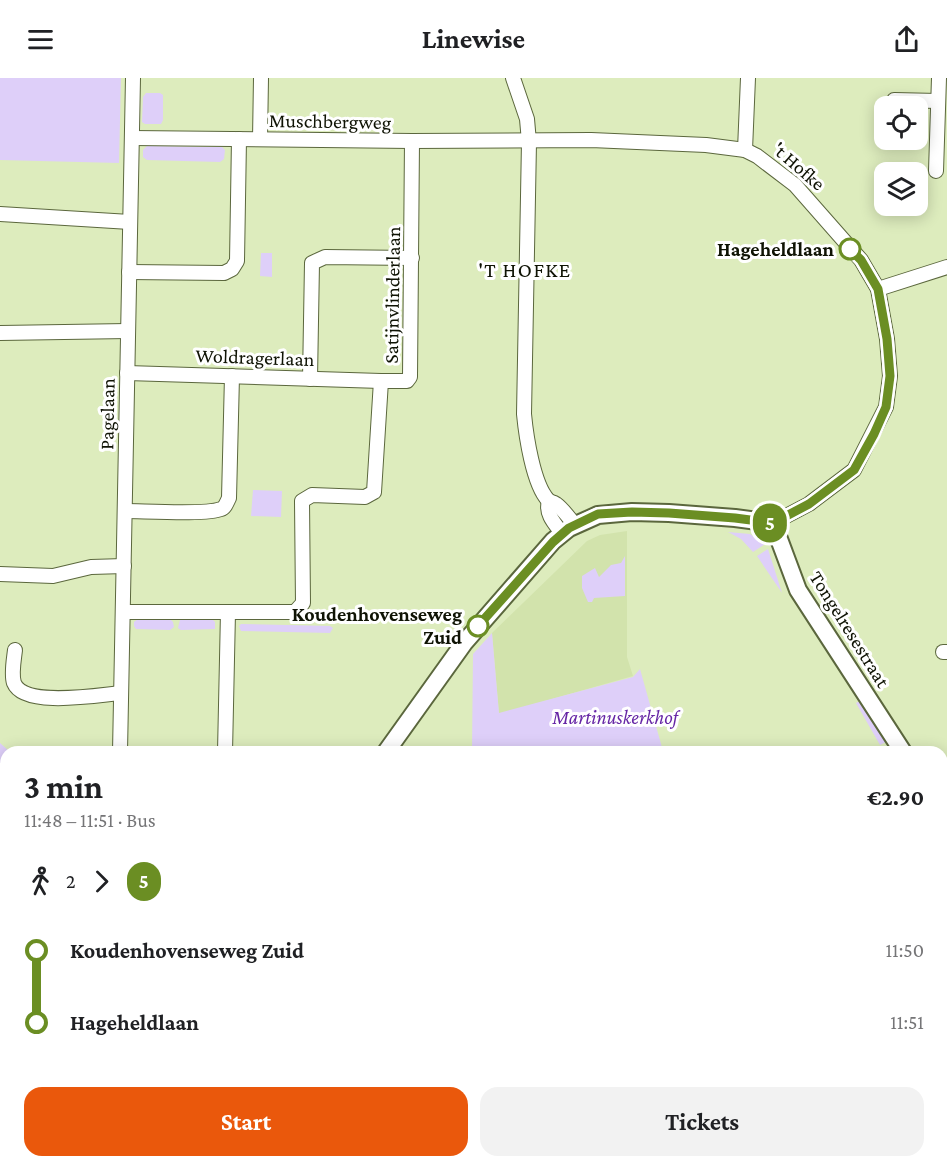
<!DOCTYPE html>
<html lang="en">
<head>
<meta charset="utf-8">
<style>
	:root { --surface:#fff; --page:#f2f2f2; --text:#202124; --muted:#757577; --accent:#ea580c }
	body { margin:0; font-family:"Crimson Pro",serif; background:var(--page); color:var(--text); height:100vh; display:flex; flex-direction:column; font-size:22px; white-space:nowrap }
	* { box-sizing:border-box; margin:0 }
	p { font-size:20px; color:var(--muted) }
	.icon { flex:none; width:33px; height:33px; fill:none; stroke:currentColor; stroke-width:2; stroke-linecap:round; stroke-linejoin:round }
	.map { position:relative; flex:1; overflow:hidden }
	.side { position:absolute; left:0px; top:668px; width:948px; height:422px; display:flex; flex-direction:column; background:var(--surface); border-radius:18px 18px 0 0; box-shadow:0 3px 15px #0003 }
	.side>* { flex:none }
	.badge { padding:0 12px; border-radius:20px; font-size:21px; line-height:39px }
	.buttons { position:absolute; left:874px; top:18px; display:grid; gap:12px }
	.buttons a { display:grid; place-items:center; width:54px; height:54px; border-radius:12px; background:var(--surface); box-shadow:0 3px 15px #0003; font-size:30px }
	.map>.badge { position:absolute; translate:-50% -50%; box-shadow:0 0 0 3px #fff }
	.legs { display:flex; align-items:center; gap:9px; height:66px; padding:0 24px; font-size:20px }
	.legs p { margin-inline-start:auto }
	.headline { display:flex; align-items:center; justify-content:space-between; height:102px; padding:0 24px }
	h1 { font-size:33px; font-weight:700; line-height:45px }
	.action { display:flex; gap:12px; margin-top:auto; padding:12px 24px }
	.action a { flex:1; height:69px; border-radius:18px; background:var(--accent); color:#fff; font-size:24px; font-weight:700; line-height:69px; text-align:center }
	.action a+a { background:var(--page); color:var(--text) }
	ul { padding:0 24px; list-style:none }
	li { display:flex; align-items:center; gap:21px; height:72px; font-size:22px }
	li i { display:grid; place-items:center; width:9px; height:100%; margin:0 8px; background:currentColor }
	li i::after { content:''; width:15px; height:15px; margin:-8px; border:4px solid; border-radius:50%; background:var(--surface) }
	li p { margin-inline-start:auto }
	li:first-child i { background:linear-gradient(#0000 50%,currentColor 0) }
	li:last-child i { background:linear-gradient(currentColor 50%,#0000 0) }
	header { display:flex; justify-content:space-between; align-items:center; height:78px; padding:0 24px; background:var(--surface); font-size:27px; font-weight:700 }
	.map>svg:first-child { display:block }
	.built { fill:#d2e3ac }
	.green { fill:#decff9 }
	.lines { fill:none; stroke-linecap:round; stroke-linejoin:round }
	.stream { stroke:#2d7098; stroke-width:4 }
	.minor-casing { stroke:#5b673d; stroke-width:16 }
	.major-casing { stroke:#5b673d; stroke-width:20 }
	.minor { stroke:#fff; stroke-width:14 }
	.major { stroke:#fff; stroke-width:16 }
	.line-1-casing { stroke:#fff; stroke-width:14 }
	.line-1 { stroke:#6b8e23; stroke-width:9 }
	.stop-1-dot { fill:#fff; stroke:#6b8e23; stroke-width:3 }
	.labels { text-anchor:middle; stroke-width:6; stroke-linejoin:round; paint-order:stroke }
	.street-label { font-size:20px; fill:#0f1304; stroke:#fff }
	.stop-label { font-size:20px; font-weight:bold; fill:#0f1304; stroke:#fff; text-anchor:end }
	.park-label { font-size:20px; font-style:italic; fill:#6626a5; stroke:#fff }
	.neighbourhood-label { font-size:21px; letter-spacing:1.5px; fill:#0f1304; stroke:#fff }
</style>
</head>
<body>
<header><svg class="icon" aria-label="menu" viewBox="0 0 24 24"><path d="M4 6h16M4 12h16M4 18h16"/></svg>Linewise<svg class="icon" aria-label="share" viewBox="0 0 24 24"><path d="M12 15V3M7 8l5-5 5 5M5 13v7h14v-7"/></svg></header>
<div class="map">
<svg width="947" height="1088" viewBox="0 0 947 1088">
	<rect width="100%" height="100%" fill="#ddecbd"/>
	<polygon class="built" points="627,453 627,579 633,598 499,636 492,555 587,463 600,457"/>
	<g class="green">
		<polygon points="0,0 121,0 119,85 0,82"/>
		<polygon points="146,15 160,15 163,17 163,42 161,46 145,46 142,44 143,19"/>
		<polygon points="147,68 222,69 225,72 224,81 220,84 147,82 143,79 143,72"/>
		<polygon points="261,175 272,175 272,199 260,198"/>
		<polygon points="253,412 282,413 281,439 251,438"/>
		<polygon points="728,454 750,456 765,466 753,474 741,461"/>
		<polygon points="768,471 782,515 757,478"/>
		<polygon points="625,478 625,518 594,520 592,524 588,524 582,510 582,498 595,490 599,499 611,487 621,485"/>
		<polygon points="138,541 171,542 173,544 174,549 170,552 136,551 134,548 134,544"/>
		<polygon points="180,542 213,542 215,544 215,551 181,552 178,550"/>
		<polygon points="241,546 330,548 333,550 330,555 241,553 239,548"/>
		<polygon points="492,555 499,635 633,599 640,591 663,673 472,673 473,576"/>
		<polygon points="860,623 888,663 880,667 856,625"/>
		<polygon points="0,665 9,673 6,674 6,746 0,747"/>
		<polygon points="0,766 6,784 6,825 0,810"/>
		<polygon points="947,834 947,913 942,917 942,837"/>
		<polygon points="0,856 6,873 6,912 1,913"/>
		<polygon points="947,924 947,1088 884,1088 884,1083 942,1083 942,928"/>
		<polygon points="93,1083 377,1083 377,1088 94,1088"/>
		<polygon points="516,1083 824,1083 823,1088 515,1088"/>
	</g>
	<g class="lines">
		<polyline class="stream" points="870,1083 870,1088"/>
		<g class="minor-casing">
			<g id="minor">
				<path d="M 513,0 L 527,41 L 529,64 L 524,336 C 526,357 533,406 548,422 C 551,425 552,423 556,426 C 563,431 569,440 575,447"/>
				<polyline points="894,22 938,23"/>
				<polyline points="132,60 412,63 591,62 706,67 745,72 757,78 795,107 861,182 878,211 887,261 890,298 886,329 854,392 809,426 773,445"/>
				<polyline points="260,61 261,0"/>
				<polyline points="745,72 748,0"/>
				<polyline points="936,93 939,0"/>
				<polyline points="0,136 130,144"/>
				<polyline points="129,194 224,195 232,191 237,183 239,61"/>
				<polyline points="878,211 947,189"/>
				<polyline points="0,255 128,253"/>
				<polyline points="127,295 381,303"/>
				<polyline points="310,301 312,185 325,179 412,180"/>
				<path d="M 549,423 C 545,436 555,446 562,455"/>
				<path d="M 125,433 C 144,433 207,437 221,431 C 225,430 227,424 229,420 L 232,298"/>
				<polyline points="0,496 53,498 91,489 124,488"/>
				<polyline points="123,534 295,534 303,525 302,423 312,417 365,419 374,414 381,303 407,303 410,299 412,63"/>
				<path d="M 15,572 C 14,581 11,596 14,605 C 24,630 98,617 121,615"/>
				<polyline points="943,574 947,574"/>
				<polyline points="120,674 133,0"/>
				<polyline points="225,674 228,534"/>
				<polyline points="942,699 947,696"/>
				<polyline points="942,822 947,819"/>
				<polyline points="384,1083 385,1088"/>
			</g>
		</g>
		<g class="major-casing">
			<g id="major">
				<polyline points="386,674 464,565 553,463 569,450 598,437 632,434 669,435 735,440 773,445 798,512 903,674"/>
				<polyline points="942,733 947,741"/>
				<polyline points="0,835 6,853"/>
				<polyline points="0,952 6,972"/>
				<polyline points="41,1083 43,1088"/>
				<polyline points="84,1083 86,1088"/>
			</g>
		</g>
		<use href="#minor" class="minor"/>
		<use href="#major" class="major"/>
	</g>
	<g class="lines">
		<g class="line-1-casing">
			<polyline id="line-1" points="478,548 553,464 569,450 598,436 632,434 669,435 735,440 773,445 809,426 854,392 874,356 886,329 890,298 887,261 878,211 861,182 850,171"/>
		</g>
		<use href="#line-1" class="line-1"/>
	</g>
	<g class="stop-1-dot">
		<circle cx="850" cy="171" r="10"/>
		<circle cx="478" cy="548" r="10"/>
	</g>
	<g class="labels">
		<g class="street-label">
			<text transform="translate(330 43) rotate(1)" y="7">Muschbergweg</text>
			<text transform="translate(799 88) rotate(41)" y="7">'t Hofke</text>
			<text transform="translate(392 217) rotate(-89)" y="7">Satijnvlinderlaan</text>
			<text transform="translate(255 279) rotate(2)" y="7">Woldragerlaan</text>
			<text transform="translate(107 336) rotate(-89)" y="7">Pagelaan</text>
			<text transform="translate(850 551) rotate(58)" y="7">Tongelresestraat</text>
		</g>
		<g class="stop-label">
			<text x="834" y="178">Hageheldlaan</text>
			<text x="462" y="543">Koudenhovenseweg<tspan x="462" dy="23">Zuid</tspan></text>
		</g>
		<g class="park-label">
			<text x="615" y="646">Martinuskerkhof</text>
		</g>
		<g class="neighbourhood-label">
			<text x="525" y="199">'T HOFKE</text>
		</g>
	</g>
</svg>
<div class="buttons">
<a><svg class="icon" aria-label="locate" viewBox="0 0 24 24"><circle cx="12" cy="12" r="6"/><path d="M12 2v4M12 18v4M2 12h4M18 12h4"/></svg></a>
<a><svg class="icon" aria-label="layers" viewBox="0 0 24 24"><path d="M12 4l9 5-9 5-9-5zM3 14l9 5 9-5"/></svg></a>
</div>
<b class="badge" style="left:770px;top:445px;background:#6b8e23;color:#fff">5</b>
<section class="side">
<div class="headline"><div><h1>3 min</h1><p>11:48 – 11:51 · Bus</p></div><b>€2.90</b></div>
<div class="legs"><svg class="icon" aria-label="walk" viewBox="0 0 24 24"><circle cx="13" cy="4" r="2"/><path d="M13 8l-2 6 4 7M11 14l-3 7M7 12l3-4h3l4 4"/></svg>2<svg class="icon" aria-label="forward" viewBox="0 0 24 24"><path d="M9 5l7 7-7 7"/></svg><b class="badge" style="background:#6b8e23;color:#fff">5</b></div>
<ul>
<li><i style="color:#6b8e23"></i><b>Koudenhovenseweg Zuid</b><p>11:50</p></li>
<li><i style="color:#6b8e23"></i><b>Hageheldlaan</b><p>11:51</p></li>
</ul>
<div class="action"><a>Start</a><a>Tickets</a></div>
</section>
</div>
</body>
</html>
